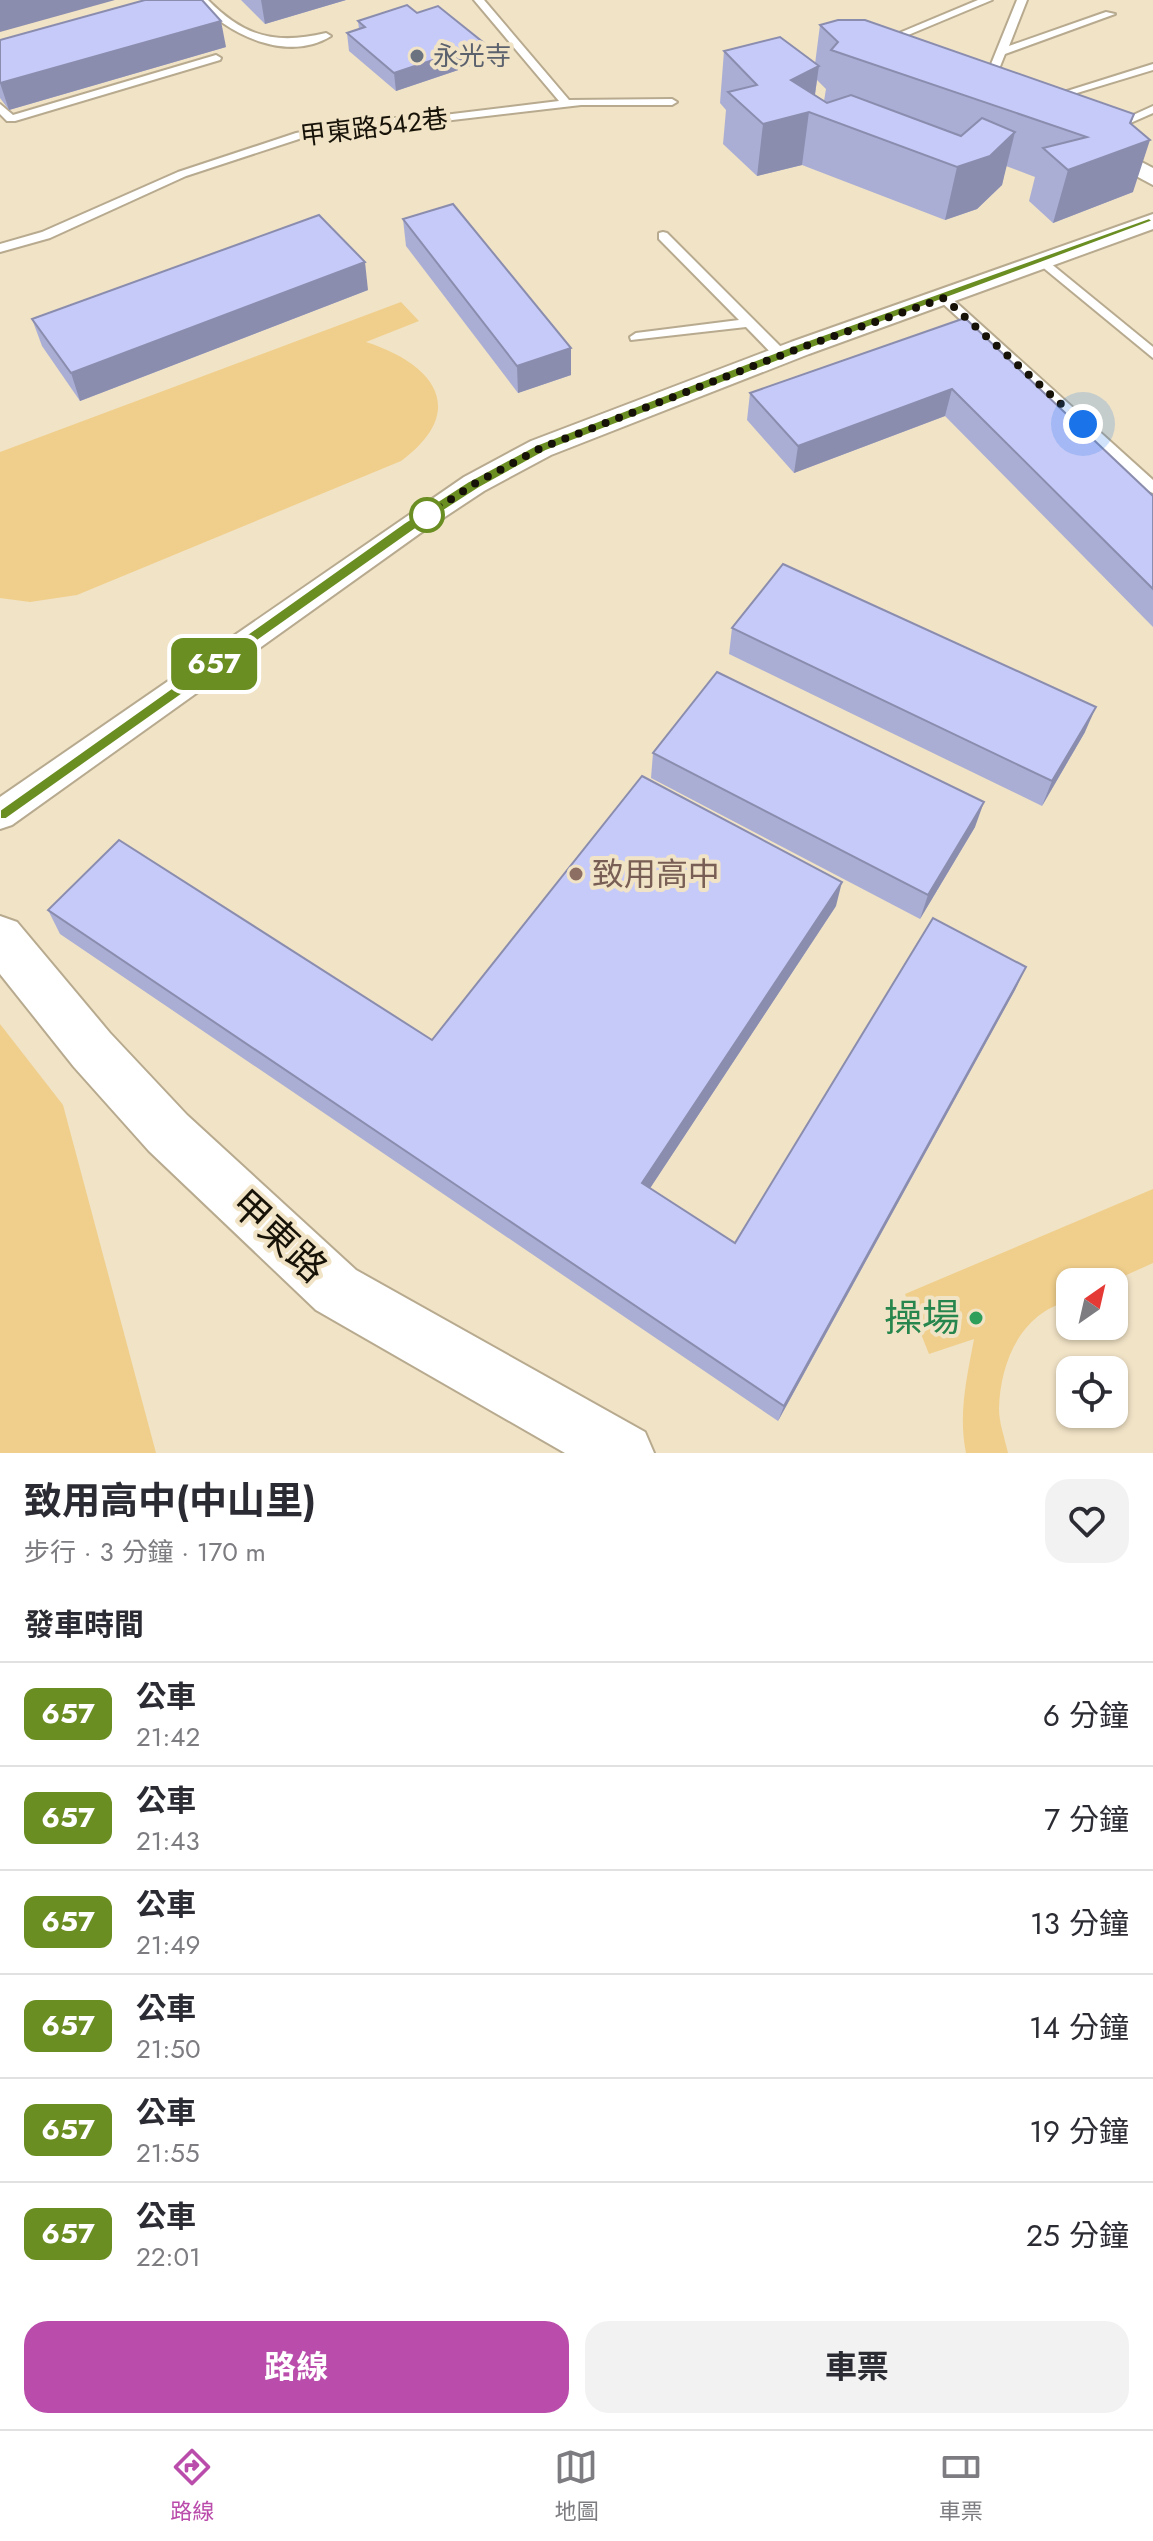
<!DOCTYPE html>
<html lang="zh-TW">
<head>
<meta charset="utf-8">
<style>
	:root { --surface:#fff; --page:#f2f2f3; --text:#2b2b33; --muted:#7c7c81; --line:#e1e1e2; --accent:#ba4cab }
	body { margin:0; font-family:Jost,"Noto Sans TC",sans-serif; background:var(--page); color:var(--text); height:100vh; display:flex; flex-direction:column; font-size:30px; white-space:nowrap }
	* { box-sizing:border-box; margin:0 }
	p { font-size:26px; color:var(--muted) }
	.icon { flex:none; width:44px; height:44px; fill:none; stroke:currentColor; stroke-width:2; stroke-linecap:round; stroke-linejoin:round }
	.map { position:relative; height:1453px; overflow:hidden }
	.side { display:flex; flex-direction:column; background:var(--surface); flex:1 }
	.side>* { flex:none }
	.badge { padding:0 16px; border-radius:12px; font-size:28px; line-height:52px }
	.needle { width:52px; rotate:34deg }
	.tools { position:absolute; left:1056px; top:1268px; display:grid; gap:16px }
	.tools a { display:grid; place-items:center; width:72px; height:72px; border-radius:16px; background:var(--surface); box-shadow:0 2px 6px #0004; font-size:40px }
	.you { position:absolute; width:40px; height:40px; margin:-20px; border:6px solid #fff; border-radius:50%; background:#1a73e8; box-shadow:0 0 0 12px #1a73e833 }
	.map>.badge { position:absolute; translate:-50% -50%; box-shadow:0 0 0 4px #fff }
	h2 { padding:0 24px; font-size:30px; line-height:72px }
	.round { display:grid; place-items:center; flex:none; width:84px; height:84px; border-radius:24px; background:var(--page) }
	.head { display:flex; align-items:center; justify-content:space-between; height:136px; padding:0 24px }
	h1 { font-size:38px; font-weight:700; line-height:60px }
	.primary-button { display:flex; gap:16px; margin-top:auto; padding:16px 24px }
	.primary-button a { flex:1; height:92px; border-radius:24px; background:var(--accent); color:#fff; font-size:32px; font-weight:700; line-height:92px; text-align:center }
	.primary-button a+a { background:var(--page); color:var(--text) }
	ul { padding:0; list-style:none }
	li { display:flex; align-items:center; gap:24px; height:104px; padding:0 24px; border-top:2px solid var(--line) }
	li div { flex:1 }
	li b { display:block; font-size:30px }
	li em { font-style:normal }
	li .badge { min-width:88px; font-weight:700; text-align:center }
	.menu { display:flex; justify-content:space-around; align-items:center; height:112px; border-top:2px solid var(--line); background:var(--surface); font-size:22px; color:var(--muted) }
	.menu a { display:grid; justify-items:center; gap:4px }
	.menu .selected { color:var(--accent) }
	.map>svg:first-child { display:block }
	.green { fill:#f0cf8c }
	.lines { fill:none; stroke-linecap:round; stroke-linejoin:round }
	.lane-casing { stroke:#b7aa8f; stroke-width:4 }
	.street-casing { stroke:#b7aa8f; stroke-width:4 }
	.secondary-casing { stroke:#b7aa8f; stroke-width:4 }
	.lane { fill:#fff; fill-rule:evenodd }
	.street { fill:#fff; fill-rule:evenodd }
	.secondary { fill:#fff; fill-rule:evenodd }
	.wall { fill:#aaaed5; fill-rule:evenodd }
	.shaded-wall { fill:#8b8dae }
	.building { fill:#c6caf8; stroke:#8b8dae; stroke-width:2 }
	.line { fill:#6b8e23; stroke:#fff; stroke-width:2 }
	.walk { stroke:#171208; stroke-width:8; stroke-dasharray:0 14.4 }
	.worship-dot { fill:#6b7280; stroke:#f1e3c6; stroke-width:3 }
	.stop-dot { fill:#fff; stroke:#6b8e23; stroke-width:4 }
	.education-dot { fill:#8d6e63; stroke:#f1e3c6; stroke-width:3 }
	.leisure-dot { fill:#2e9e5b; stroke:#f1e3c6; stroke-width:3 }
	.labels { text-anchor:middle; stroke-width:8; stroke-linejoin:round; paint-order:stroke }
	.far-worship-label { font-size:26px; fill:#5b616d; stroke:#f1e3c6; text-anchor:start }
	.far-street-label { font-size:26px; fill:#171208; stroke:#f1e3c6 }
	.education-label { font-size:32px; fill:#785e54; stroke:#f1e3c6; text-anchor:start }
	.near-street-label { font-size:38px; fill:#171208; stroke:#f1e3c6 }
	.near-leisure-label { font-size:38px; fill:#27864d; stroke:#f1e3c6; text-anchor:end }
</style>
</head>
<body>
<div class="map">
<svg width="1153" height="1453" viewBox="0 0 1153 1453">
	<rect width="100%" height="100%" fill="#f1e3c6"/>
	<g class="green">
		<path d="M 401,302 L 419,321 L 366,342 C 432,363 471,409 401,461 L 77,595 L 30,602 L 0,598 L 0,452 Z"/>
		<polygon points="0,1024 63,1105 156,1453 0,1453"/>
		<path d="M 1153,1189 L 1153,1263 L 1111,1282 L 1070,1282 L 1070,1301 C 1021,1312 1000,1363 999,1409 C 999,1423 1005,1439 1008,1453 L 966,1453 C 958,1414 967,1377 974,1339 L 929,1354 L 905,1294 Z"/>
	</g>
	<g class="lines">
		<g class="lane-casing">
			<g id="lane">
				<path d="M 197,0 L 208,0 C 244,37 276,45 326,33 L 331,36 C 288,63 227,35 197,0 Z"/>
				<polygon points="474,0 484,0 569,100 672,99 677,102 672,105 581,105 444,121 363,126 302,138 186,176 50,238 0,252 0,244 42,232 178,172 296,133 363,120 444,115 559,101"/>
				<polygon points="978,0 992,0 889,43 880,41"/>
				<polygon points="1017,0 1027,0 1009,46 1106,12 1115,14 1005,54 993,84 984,86 983,84"/>
				<polygon points="216,55 221,58 220,60 15,121 7,121 0,114 0,104 13,115"/>
				<polygon points="1153,64 1153,70 1057,99 1048,97"/>
				<polygon points="1153,106 1153,113 1119,128 1109,126"/>
				<polygon points="663,232 667,233 786,352 786,358 776,358 746,327 631,340 630,337 636,333 739,320 659,239 659,233"/>
				<polygon points="1044,258 1153,347 1153,358 1040,265 1038,262"/>
				<polygon points="944,294 948,295 1153,480 1153,493 1148,491 940,301 938,298"/>
			</g>
		</g>
		<g class="street-casing">
			<g id="street">
				<polygon points="1103,142 1153,168 1153,185 1095,154 1092,149"/>
				<polygon points="1153,214 1153,229 809,354 551,455 484,491 419,534 12,825 0,829 0,797 464,477 531,441 791,342"/>
			</g>
		</g>
		<g class="secondary-casing">
			<polygon id="secondary" points="0,916 17,922 110,1033 187,1115 356,1270 645,1432 654,1453 565,1453 316,1310 149,1151 74,1067 0,974"/>
		</g>
		<use href="#lane" class="lane"/>
		<use href="#street" class="street"/>
		<use href="#secondary" class="secondary"/>
	</g>
	<g class="wall">
		<polygon points="241,0 346,0 265,24"/>
		<polygon points="417,13 484,43 485,61 396,91 349,51 347,33 359,29 358,21"/>
		<path d="M 820,25 L 1134,114 L 1131,123 L 1133,192 L 1053,223 L 1029,201 L 1035,177 L 1006,166 L 1002,185 L 977,209 L 945,220 L 802,165 L 757,176 L 723,144 L 726,110 L 720,103 L 724,51 L 815,64 ZM 817,80 L 826,89 L 824,101 L 815,95 Z"/>
		<polygon points="0,40 226,47 9,110 0,98"/>
		<polygon points="403,219 571,348 571,375 518,393 406,246"/>
		<polygon points="368,290 80,401 42,346 32,319"/>
		<polygon points="965,318 1153,496 1153,627 945,416 794,473 747,420 750,393"/>
		<polygon points="732,628 1085,732 1042,806 729,654"/>
		<polygon points="653,753 975,827 920,919 651,778"/>
		<polygon points="836,906 650,1188 735,1243 1026,967 1015,990 778,1421 60,934 48,910 432,1040"/>
	</g>
	<g class="shaded-wall">
		<polygon points="0,0 115,0 0,32"/>
		<polygon points="261,0 346,0 265,24"/>
		<polygon points="221,21 226,47 9,110 0,83"/>
		<polygon points="484,43 485,61 396,91 394,73"/>
		<polygon points="819,66 812,114 809,112 802,165 757,176 763,124 791,80"/>
		<polygon points="1134,114 1123,150 1150,140 1133,192 1053,223 1068,170"/>
		<polygon points="1015,132 1002,185 977,209 945,220 957,167"/>
		<polygon points="365,262 368,290 80,401 71,373"/>
		<polygon points="571,348 571,375 518,393 517,366"/>
		<polygon points="952,389 945,416 794,473 798,446"/>
		<polygon points="1096,707 1085,732 1042,806 1052,781"/>
		<polygon points="984,802 975,827 920,919 928,895"/>
		<polygon points="842,882 836,906 641,1202 642,1183"/>
		<polygon points="1026,967 1015,990 778,1421 784,1406"/>
	</g>
	<g class="building">
		<polygon points="145,0 202,0 221,21 0,83 0,40"/>
		<polygon points="407,5 417,13 438,6 484,43 394,73 347,33 365,27 358,21"/>
		<polygon points="838,20 865,20 1134,114 1130,123 1150,140 1068,170 1043,148 1087,137 831,50 838,42 820,25"/>
		<polygon points="780,37 819,66 791,80 827,103 851,95 961,136 982,118 1015,132 990,156 957,167 809,112 763,124 728,92 757,85 724,51"/>
		<polygon points="453,204 571,348 517,366 403,219"/>
		<polygon points="319,215 365,262 71,373 32,319"/>
		<polygon points="965,318 1153,496 1153,589 952,389 798,446 750,393"/>
		<polygon points="783,564 1096,707 1052,781 732,628"/>
		<polygon points="717,672 984,802 928,895 653,753"/>
		<polygon points="642,776 842,882 642,1183 735,1243 933,918 1026,967 784,1406 48,910 119,840 432,1040"/>
	</g>
	<polygon class="line" points="1149,218 1153,221 804,351 546,451 479,488 414,530 6,819 0,819 0,810 404,523 469,481 536,445 795,345"/>
	<g class="lines">
		<polyline class="walk" points="427,515 474,484 541,448 800,348 944,298 1083,424"/>
	</g>
	<circle class="worship-dot" cx="417" cy="56" r="8"/>
	<circle class="stop-dot" cx="427" cy="515" r="16"/>
	<circle class="education-dot" cx="576" cy="874" r="8"/>
	<circle class="leisure-dot" cx="976" cy="1318" r="8"/>
	<g class="labels">
		<g class="far-worship-label">
			<text x="433" y="65">永光寺</text>
		</g>
		<g class="far-street-label">
			<text transform="translate(374 127) rotate(-7)" y="9">甲東路542巷</text>
		</g>
		<g class="education-label">
			<text x="592" y="885">致用高中</text>
		</g>
		<g class="near-street-label">
			<text transform="translate(279 1236) rotate(43)" y="13">甲東路</text>
		</g>
		<g class="near-leisure-label">
			<text x="960" y="1331">操場</text>
		</g>
	</g>
</svg>
<div class="tools">
<a><svg class="needle" viewBox="-14 -14 28 28"><path d="M0-13l5 13h-10z" fill="#e53935"/><path d="M0 13l5-13h-10z" fill="#7c7c81"/></svg></a>
<a><svg class="icon" aria-label="locate" viewBox="0 0 24 24"><circle cx="12" cy="12" r="6"/><path d="M12 2v4M12 18v4M2 12h4M18 12h4"/></svg></a>
</div>
<div class="you" style="left:1083px;top:424px"></div>
<b class="badge" style="left:214px;top:664px;background:#6b8e23;color:#fff">657</b>
</div>
<section class="side">
<div class="head"><div><h1>致用高中(中山里)</h1><p>步行 · 3 分鐘 · 170 m</p></div><a class="round"><svg class="icon" aria-label="heart" viewBox="0 0 24 24"><path d="M12 20l-8-8c-3-5 5-10 8-4 3-6 11-1 8 4z"/></svg></a></div>
<h2>發車時間</h2>
<ul>
<li><span class="badge" style="background:#6b8e23;color:#fff">657</span><div><b>公車</b><p>21:42</p></div><em>6 分鐘</em></li>
<li><span class="badge" style="background:#6b8e23;color:#fff">657</span><div><b>公車</b><p>21:43</p></div><em>7 分鐘</em></li>
<li><span class="badge" style="background:#6b8e23;color:#fff">657</span><div><b>公車</b><p>21:49</p></div><em>13 分鐘</em></li>
<li><span class="badge" style="background:#6b8e23;color:#fff">657</span><div><b>公車</b><p>21:50</p></div><em>14 分鐘</em></li>
<li><span class="badge" style="background:#6b8e23;color:#fff">657</span><div><b>公車</b><p>21:55</p></div><em>19 分鐘</em></li>
<li><span class="badge" style="background:#6b8e23;color:#fff">657</span><div><b>公車</b><p>22:01</p></div><em>25 分鐘</em></li>
</ul>
<div class="primary-button"><a>路線</a><a>車票</a></div>
</section>
<nav class="menu">
<a class="selected"><svg class="icon" aria-label="directions" viewBox="0 0 24 24"><path d="M12 3l9 9-9 9-9-9zM9 14v-3h6M13 9l2 2-2 2"/></svg>路線</a>
<a><svg class="icon" aria-label="map" viewBox="0 0 24 24"><path d="M3 6l6-2 6 2 6-2v14l-6 2-6-2-6 2zM9 4v14M15 6v14"/></svg>地圖</a>
<a><svg class="icon" aria-label="tickets" viewBox="0 0 24 24"><path d="M3 7h18v10H3zM15 7v10"/></svg>車票</a>
</nav>
</body>
</html>
